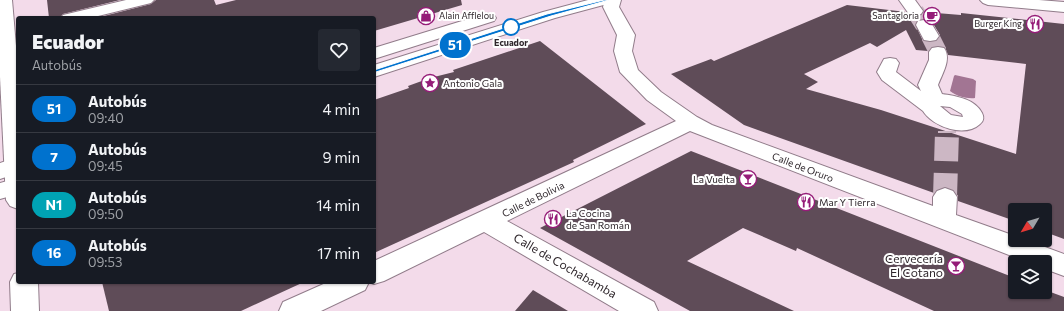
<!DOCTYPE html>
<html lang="es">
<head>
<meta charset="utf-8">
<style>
	:root { --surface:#171b24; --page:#242831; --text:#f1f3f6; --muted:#9ea1a6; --line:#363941 }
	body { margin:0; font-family:Commissioner,sans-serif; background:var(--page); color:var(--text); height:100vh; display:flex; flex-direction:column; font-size:15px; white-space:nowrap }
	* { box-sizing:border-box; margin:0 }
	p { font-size:13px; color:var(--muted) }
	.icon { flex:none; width:22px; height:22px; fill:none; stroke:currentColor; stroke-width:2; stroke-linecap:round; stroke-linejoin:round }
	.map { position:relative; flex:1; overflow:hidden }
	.drawer { position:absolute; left:16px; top:16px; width:360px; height:268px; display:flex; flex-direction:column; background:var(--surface); border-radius:4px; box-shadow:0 1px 3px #0004 }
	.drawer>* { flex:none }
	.badge { padding:0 8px; border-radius:13px; font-size:14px; line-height:26px }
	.needle { width:26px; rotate:232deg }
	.controls { position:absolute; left:1008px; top:203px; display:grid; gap:8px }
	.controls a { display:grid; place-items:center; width:44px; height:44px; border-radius:4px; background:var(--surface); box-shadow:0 1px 3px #0004; font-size:20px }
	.map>.badge { position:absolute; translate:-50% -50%; box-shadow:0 0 0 2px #fff }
	.round { display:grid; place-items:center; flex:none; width:42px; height:42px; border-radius:4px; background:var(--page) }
	.head { display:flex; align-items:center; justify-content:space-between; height:68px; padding:0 16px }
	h1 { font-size:19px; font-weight:800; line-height:30px }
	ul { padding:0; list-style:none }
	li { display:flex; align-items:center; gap:12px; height:48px; padding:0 16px; border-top:1px solid var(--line) }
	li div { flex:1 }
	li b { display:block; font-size:15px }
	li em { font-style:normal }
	li .badge { min-width:44px; font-weight:700; text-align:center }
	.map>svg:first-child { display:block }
	.water { fill:#a27593 }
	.building { fill:#5f4c58; fill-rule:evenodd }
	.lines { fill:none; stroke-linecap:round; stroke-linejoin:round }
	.minor-tunnel-far1 { stroke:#ccb7c4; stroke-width:18; stroke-dasharray:18 9; stroke-linecap:butt }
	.minor-tunnel { stroke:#ccb7c4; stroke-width:24; stroke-dasharray:24 12; stroke-linecap:butt }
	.minor-casing { stroke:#917c8a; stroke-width:2 }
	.major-casing { stroke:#917c8a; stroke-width:2 }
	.minor { fill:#fff; fill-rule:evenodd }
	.major { fill:#fff; fill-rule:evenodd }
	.line { fill:#0072ce; stroke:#fff }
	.stop-dot { fill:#fff; stroke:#0072ce; stroke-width:2 }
	.labels { text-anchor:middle; stroke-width:4; stroke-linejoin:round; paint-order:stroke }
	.far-poi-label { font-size:9px; fill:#2f272c; stroke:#fff; text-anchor:end }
	.far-stop-label { font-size:9px; font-weight:bold; fill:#2f272c; stroke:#fff }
	.poi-label { font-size:10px; fill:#2f272c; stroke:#fff; text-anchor:start }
	.street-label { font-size:10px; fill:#2f272c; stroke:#fff }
	.near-poi-label { font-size:12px; fill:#2f272c; stroke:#fff; text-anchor:end }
	.near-street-label { font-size:12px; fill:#2f272c; stroke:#fff }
</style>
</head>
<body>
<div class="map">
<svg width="1064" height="311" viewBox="0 0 1064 311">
	<rect width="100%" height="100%" fill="#f3dbea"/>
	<path class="water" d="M 955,75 L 973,79 L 976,81 L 975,98 C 967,99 956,96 950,91 L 954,76 Z"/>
	<g class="building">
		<polygon points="47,0 120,0 63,14 60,18 49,18"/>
		<polygon points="156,0 214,0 216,5 236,0 461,0 462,5 374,31 374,18 96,18 151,4"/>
		<path d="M 847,5 L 906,12 L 909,15 L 915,17 L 921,15 L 924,12 L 961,15 L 961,13 L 1064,24 L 1064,239 L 1045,232 L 1045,210 L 1015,210 L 1015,221 L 958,201 L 958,196 L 954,190 L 946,187 L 936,190 L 934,193 L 744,125 L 671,74 L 711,59 L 714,61 ZM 924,19 L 931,20 L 940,35 L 936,41 L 930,42 L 923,41 L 915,24 L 918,20 ZM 906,30 L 916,50 L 928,51 L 932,47 L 938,46 L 945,47 L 948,55 L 1026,64 L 1016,154 L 881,110 L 806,89 L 818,82 L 804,74 L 870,43 L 877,47 Z"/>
		<polygon points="540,41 646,124 573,160 574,162 374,253 374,100 409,88 408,86 430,78 454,72 453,70"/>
		<polygon points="691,151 1015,278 1015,292 1045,292 1045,290 1064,297 1064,311 934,311 797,248 796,251 743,228 687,261 794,311 690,311 540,228"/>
		<polygon points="102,282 304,282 241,311 109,311"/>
		<polygon points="533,290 568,311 515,311"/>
	</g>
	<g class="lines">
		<g class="minor-tunnel-far1">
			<polyline points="915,11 924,25"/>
			<polyline points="930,36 938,52"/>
			<polyline points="947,133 947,131"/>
		</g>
		<polyline class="minor-tunnel" points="945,197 947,132"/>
		<g class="minor-casing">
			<g id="minor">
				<polygon points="0,0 12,0 18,69 18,209 10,206 6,200 0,77"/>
				<polygon points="126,0 154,0 151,3 90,18 61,18 63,15"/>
				<polygon points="605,0 621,0 619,7 635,35 632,51 638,70 661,92 697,117 712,125 933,206 933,197 937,191 945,188 953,191 957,197 956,215 1015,236 1015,240 1026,240 1064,254 1064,276 1045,269 1045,262 1027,262 690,131 507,221 654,302 658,311 619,311 484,232 384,281 374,284 369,282 365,290 321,311 279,311 283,302 328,282 374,282 374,261 676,121 647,100 620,72 614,51 617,35 603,7"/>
				<polygon points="899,0 915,0 923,11 921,14 915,16 909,14"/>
				<polygon points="980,0 1039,0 1064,2 1064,12 988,5 983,3"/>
				<polygon points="924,20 930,21 939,36 936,40 930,41 924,40 916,25 918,21"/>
				<path d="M 938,47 L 944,48 C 952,59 942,74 938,85 L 942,94 C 956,96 975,99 982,113 C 984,117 984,121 980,124 C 965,138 933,127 923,111 L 882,80 L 877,72 L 884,59 L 890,58 L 896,59 L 899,63 L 896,72 L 921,91 L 918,85 L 929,60 L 929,52 L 932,48 ZM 940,106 L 950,107 L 962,114 L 963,117 L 951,115 Z"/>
				<polygon points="18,273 18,282 38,282 39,311 11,311 10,282 14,274"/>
			</g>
		</g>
		<g class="major-casing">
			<g id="major">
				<polygon points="588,0 614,0 611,3 555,18 374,77 374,65 543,12"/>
				<polygon points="488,13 494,15 496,18 494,21 374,59 374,48"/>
				<polygon points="18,157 18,173 0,179 0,163"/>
				<polygon points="18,178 18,194 0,199 0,183"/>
			</g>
		</g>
		<use href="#minor" class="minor"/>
		<use href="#major" class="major"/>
	</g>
	<polygon class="line" points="604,0 609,0 551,16 376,72 371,71 547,14"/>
	<defs>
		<g id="shop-ring" transform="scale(0.9)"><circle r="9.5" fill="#fff" stroke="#951c78" stroke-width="1.5"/><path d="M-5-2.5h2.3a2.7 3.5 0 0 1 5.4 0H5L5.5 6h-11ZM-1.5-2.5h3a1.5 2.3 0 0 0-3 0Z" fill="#951c78"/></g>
		<g id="cafe-ring" transform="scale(0.9)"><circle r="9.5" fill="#fff" stroke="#951c78" stroke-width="1.5"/><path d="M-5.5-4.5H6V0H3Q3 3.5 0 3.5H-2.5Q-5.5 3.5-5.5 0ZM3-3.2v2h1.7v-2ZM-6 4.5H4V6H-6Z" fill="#951c78"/></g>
		<g id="restaurant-ring" transform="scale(0.9)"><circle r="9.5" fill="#fff" stroke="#951c78" stroke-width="1.5"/><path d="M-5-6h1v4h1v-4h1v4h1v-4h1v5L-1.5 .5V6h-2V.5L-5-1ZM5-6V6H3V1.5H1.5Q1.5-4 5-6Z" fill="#951c78"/></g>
		<g id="sight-ring" transform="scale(0.9)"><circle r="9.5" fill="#fff" stroke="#951c78" stroke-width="1.5"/><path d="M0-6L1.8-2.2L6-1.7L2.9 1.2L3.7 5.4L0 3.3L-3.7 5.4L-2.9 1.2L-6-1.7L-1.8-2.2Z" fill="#951c78"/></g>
		<g id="bar-ring" transform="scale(0.9)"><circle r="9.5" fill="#fff" stroke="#951c78" stroke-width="1.5"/><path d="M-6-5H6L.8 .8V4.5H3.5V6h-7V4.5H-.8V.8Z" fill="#951c78"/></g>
	</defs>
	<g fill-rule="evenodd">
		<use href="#shop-ring" x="426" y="16"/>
		<use href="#cafe-ring" x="932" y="16"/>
		<use href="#restaurant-ring" x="1035" y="24"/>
		<use href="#sight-ring" x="430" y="83"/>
		<use href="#bar-ring" x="748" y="179"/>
		<use href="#restaurant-ring" x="806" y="202"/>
		<use href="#restaurant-ring" x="553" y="219"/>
		<use href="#bar-ring" x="956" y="266"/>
	</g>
	<circle class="stop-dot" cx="511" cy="27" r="8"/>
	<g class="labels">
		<g class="far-poi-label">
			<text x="439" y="19" text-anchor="start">Alain Afflelou</text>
			<text x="919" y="19">Santagloria</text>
			<text x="1022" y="27">Burger King</text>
		</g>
		<g class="far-stop-label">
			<text x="511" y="46">Ecuador</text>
		</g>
		<g class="poi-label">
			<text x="443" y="87">Antonio Gala</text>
			<text x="735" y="183" text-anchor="end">La Vuelta</text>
			<text x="819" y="206">Mar Y Tierra</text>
			<text x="566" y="217">La Cocina<tspan x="566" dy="12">de San Román</tspan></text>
		</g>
		<g class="street-label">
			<text transform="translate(803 167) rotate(21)" y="4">Calle de Oruro</text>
			<text transform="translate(533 199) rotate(-26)" y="4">Calle de Bolivia</text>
		</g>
		<g class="near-poi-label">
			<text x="943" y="263">Cervecería<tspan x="943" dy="14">El Cotano</tspan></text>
		</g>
		<g class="near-street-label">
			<text transform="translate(565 266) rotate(30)" y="4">Calle de Cochabamba</text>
		</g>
	</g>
</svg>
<div class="controls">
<a><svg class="needle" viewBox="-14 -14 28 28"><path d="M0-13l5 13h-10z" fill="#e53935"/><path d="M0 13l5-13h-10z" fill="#9ea1a6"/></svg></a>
<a><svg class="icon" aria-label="layers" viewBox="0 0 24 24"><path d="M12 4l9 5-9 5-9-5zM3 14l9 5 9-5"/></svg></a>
</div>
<b class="badge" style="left:455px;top:45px;background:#0072ce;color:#fff">51</b>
<section class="drawer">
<div class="head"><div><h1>Ecuador</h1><p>Autobús</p></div><a class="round"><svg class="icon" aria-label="heart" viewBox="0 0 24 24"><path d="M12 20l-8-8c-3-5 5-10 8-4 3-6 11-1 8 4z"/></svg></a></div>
<ul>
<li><span class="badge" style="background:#0072ce;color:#fff">51</span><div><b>Autobús</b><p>09:40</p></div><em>4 min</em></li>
<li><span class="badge" style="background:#0072ce;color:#fff">7</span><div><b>Autobús</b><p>09:45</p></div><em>9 min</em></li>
<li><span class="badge" style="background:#00a3b4;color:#fff">N1</span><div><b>Autobús</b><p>09:50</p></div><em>14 min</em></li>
<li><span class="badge" style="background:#0072ce;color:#fff">16</span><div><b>Autobús</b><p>09:53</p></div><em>17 min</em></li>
</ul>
</section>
</div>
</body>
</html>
